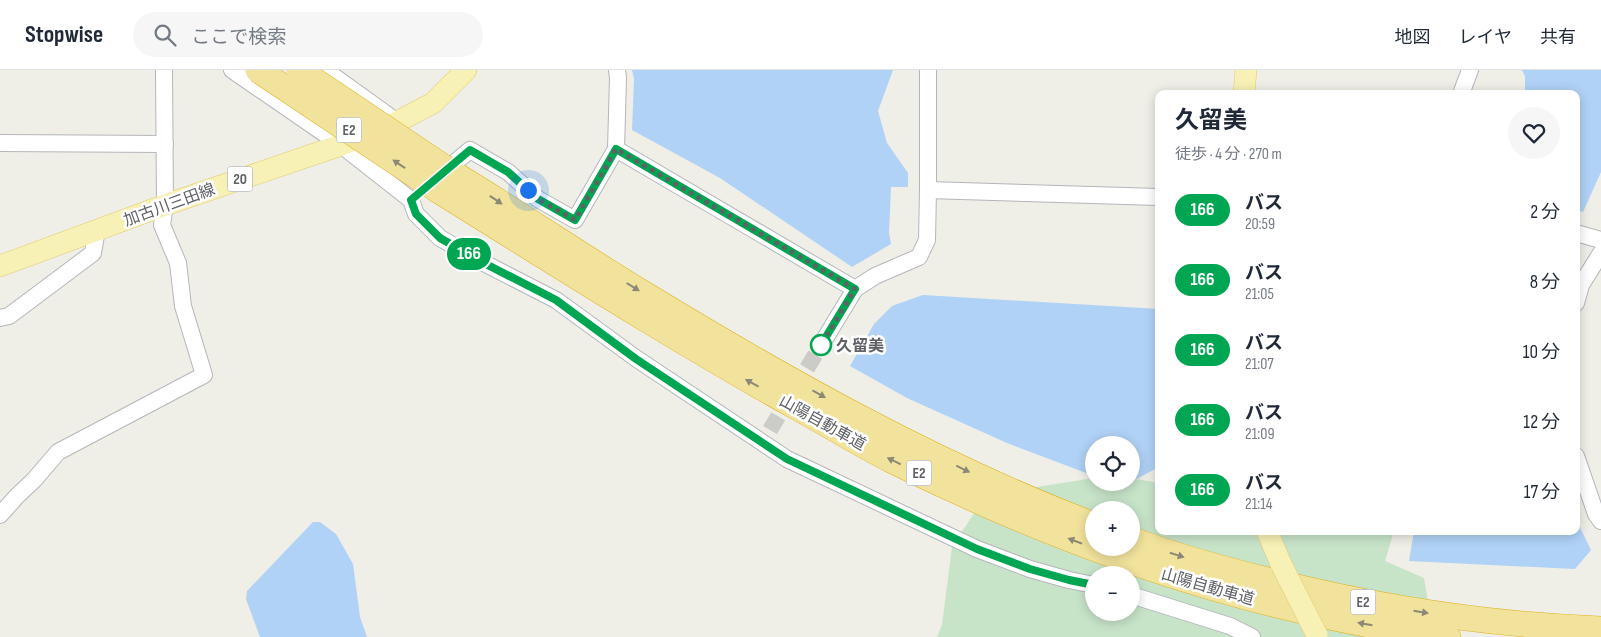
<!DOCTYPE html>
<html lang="ja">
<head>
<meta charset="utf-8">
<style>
	:root { --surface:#fff; --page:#f6f6f7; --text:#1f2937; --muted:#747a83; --line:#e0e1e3 }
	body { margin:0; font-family:"Sofia Sans Condensed","Noto Sans JP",sans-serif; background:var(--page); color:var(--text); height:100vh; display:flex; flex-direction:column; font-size:19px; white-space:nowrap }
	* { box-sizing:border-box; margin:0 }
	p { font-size:16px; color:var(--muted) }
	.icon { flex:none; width:28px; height:28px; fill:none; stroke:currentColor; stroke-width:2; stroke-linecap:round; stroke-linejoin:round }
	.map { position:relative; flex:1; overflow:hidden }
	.panel { position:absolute; left:1155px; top:20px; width:425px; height:445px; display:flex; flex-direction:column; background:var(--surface); border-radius:10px; box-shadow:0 2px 12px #0003 }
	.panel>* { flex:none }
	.badge { padding:0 10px; border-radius:16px; font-size:18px; line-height:32px }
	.controls { position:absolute; left:1085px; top:366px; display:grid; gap:10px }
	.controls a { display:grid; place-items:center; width:55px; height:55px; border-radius:50%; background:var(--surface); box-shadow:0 2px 12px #0003; font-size:25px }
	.you { position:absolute; width:25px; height:25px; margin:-12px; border:4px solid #fff; border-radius:50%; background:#1a73e8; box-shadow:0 0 0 8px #1a73e833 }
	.map>.badge { position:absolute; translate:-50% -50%; box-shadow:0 0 0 2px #fff }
	.round { display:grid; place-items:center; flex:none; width:52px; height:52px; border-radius:26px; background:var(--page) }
	.head { display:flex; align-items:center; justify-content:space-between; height:85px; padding:0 20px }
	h1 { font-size:24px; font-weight:700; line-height:38px }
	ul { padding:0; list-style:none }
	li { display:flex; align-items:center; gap:15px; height:70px; padding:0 20px }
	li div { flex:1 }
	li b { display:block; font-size:19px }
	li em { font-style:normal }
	li .badge { min-width:55px; font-weight:700; text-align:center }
	header { display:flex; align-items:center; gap:30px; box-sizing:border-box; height:70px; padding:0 25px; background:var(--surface); border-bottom:1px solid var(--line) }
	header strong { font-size:24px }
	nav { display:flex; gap:28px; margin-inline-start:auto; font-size:18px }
	.search { width:350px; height:45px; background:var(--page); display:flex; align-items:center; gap:12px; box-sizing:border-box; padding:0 18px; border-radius:28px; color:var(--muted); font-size:19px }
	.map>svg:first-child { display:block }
	.green { fill:#c7e4c9; fill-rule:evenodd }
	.water { fill:#b0d2f6 }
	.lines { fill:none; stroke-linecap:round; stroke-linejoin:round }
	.minor-tunnel { stroke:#cbcbc7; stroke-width:16; stroke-dasharray:16 8; stroke-linecap:butt }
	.minor-casing { stroke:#b4b6ba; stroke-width:18 }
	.major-casing { stroke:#e3cb6d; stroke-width:22 }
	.highway-casing { stroke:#deb019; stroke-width:26 }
	.minor { stroke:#fff; stroke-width:16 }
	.major { stroke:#f7f1b5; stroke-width:21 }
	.highway { stroke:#f2e39c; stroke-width:25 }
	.major-bridge-casing { stroke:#e3cb6d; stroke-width:22; stroke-linecap:butt }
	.highway-bridge-casing { stroke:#deb019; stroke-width:26; stroke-linecap:butt }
	.major-bridge { stroke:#f7f1b5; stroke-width:21 }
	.highway-bridge { stroke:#f2e39c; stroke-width:25 }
	.oneway { fill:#8b8876 }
	.line-casing { stroke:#fff; stroke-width:11 }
	.line { stroke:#00a651; stroke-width:8 }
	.walk { stroke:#5f6166; stroke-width:5; stroke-dasharray:0 9 }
	.stop-dot { fill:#fff; stroke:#00a651; stroke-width:2.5 }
	.labels { text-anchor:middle; stroke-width:5; stroke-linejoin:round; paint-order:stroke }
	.shield { fill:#fff; stroke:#8f9094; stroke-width:1 }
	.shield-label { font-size:15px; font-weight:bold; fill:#5f6166 }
	.street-label { font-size:16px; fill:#5f6166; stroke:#fff }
	.stop-label { font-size:16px; font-weight:bold; fill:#5f6166; stroke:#fff; text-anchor:start }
</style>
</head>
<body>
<header>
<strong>Stopwise</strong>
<div class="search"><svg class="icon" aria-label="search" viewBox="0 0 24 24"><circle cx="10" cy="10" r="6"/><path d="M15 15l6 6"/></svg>ここで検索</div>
<nav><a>地図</a><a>レイヤ</a><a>共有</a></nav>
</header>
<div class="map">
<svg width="1601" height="567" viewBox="0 0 1601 567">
	<rect width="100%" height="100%" fill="#efeee7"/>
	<path class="green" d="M 1094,408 L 1094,412 L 1131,412 L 1131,408 L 1159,413 L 1159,461 L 1394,461 L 1385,491 L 1424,508 L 1434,567 L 937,567 L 942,555 L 952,477 L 986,425 ZM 1094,440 L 1131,440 L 1131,478 L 1094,478 ZM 1094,505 L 1131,505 L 1131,542 L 1094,542 Z"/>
	<g class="water">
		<polygon points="632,0 893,0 878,41 887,73 908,103 908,117 891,117 889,163 891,174 852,197 720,108 632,60 634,9"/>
		<polygon points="1522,0 1601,0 1601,102 1583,142 1576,140 1576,24 1525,24 1525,6"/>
		<polygon points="923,225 1159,239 1159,397 1131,412 1131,375 1094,375 1094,406 1007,373 907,328 850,296 874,254 892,236"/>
		<polygon points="1576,449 1591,480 1575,499 1409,491 1414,461 1576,461"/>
		<polygon points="313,452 320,452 336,464 353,494 360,547 367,567 260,567 246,529 247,521"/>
	</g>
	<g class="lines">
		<polyline class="minor-tunnel" points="770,360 821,275"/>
		<g class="minor-casing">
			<g id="minor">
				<polyline points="232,0 341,75 411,130 416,144 440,168 480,191 556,230 637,289 787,389 977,479 1030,499 1069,510 1094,515"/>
				<polyline points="325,0 389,46"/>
				<polyline points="1461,24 1470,0"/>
				<polyline points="0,73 165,74"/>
				<polyline points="616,79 855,219"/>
				<polyline points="441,104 470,80 508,102 538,129 575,150 616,79 618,8 617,0"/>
				<polyline points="928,120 1159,127"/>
				<polyline points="1576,163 1601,170"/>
				<polyline points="1576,233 1581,215 1601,183"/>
				<polyline points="0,248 9,246 93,183 97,160"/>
				<polyline points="821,275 855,219 875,206 919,187 927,170 928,120 928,0"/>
				<polyline points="1576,386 1596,444 1601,451"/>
				<polyline points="0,445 17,426 34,410 58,382 204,305 183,236 178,193 162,155 165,135 164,0"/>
				<polyline points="1131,525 1230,556 1252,567"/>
			</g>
		</g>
		<g class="major-casing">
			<g id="major">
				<polyline points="1244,24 1246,0"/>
				<polyline points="0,196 165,135 341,75 397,52 433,33 466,0"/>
				<polyline points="1267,461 1281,494"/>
			</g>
		</g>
		<g class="highway-casing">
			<g id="highway">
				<path d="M 454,104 C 519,143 581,186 646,225 C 789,312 937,395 1094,455"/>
				<path d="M 439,121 C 558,195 676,270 798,338 C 829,355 859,374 891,390 C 1066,477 1253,543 1448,567"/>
				<path d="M 1131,469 C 1180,488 1230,501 1280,513 C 1385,539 1493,555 1601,559"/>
			</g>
		</g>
		<use href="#minor" class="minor"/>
		<use href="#major" class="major"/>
		<use href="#highway" class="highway"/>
		<g class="major-bridge-casing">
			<polyline id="major-bridge" points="1281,494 1317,565"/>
		</g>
		<g class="highway-bridge-casing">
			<g id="highway-bridge">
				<polyline points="258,0 439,121"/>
				<polyline points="299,0 454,104"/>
			</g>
		</g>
		<use href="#major-bridge" class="major-bridge"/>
		<use href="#highway-bridge" class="highway-bridge"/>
	</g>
	<defs><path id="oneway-solid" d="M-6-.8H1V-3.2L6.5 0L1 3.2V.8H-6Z" transform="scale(1.25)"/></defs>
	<g class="oneway">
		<use href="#oneway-solid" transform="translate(399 94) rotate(-146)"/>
		<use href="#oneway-solid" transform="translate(496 130) rotate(34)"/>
		<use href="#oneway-solid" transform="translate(633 217) rotate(32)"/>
		<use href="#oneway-solid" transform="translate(752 313) rotate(-151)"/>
		<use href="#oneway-solid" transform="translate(819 324) rotate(29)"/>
		<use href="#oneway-solid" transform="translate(894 391) rotate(-154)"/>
		<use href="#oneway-solid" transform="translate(963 399) rotate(26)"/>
		<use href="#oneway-solid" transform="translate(1075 471) rotate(-159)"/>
		<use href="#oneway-solid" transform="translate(1177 485) rotate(18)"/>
		<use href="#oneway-solid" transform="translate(1421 542) rotate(9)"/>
		<use href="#oneway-solid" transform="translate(1365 554) rotate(-170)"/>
	</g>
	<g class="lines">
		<g class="line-casing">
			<polyline id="line" points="821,275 855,219 616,79 575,150 538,129 508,102 470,80 411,130 416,144 440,168 480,191 556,230 636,289 787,389 977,479 1030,499 1069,510 1094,515"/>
		</g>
		<use href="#line" class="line"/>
		<polyline class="walk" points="528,120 538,129 575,150 616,79 855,219 821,275"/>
	</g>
	<circle class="stop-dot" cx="821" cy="275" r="10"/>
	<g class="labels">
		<g class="shield">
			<rect x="336.5" y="47.5" width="25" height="25" rx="4"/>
			<rect x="227.5" y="96.5" width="25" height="25" rx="4"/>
			<rect x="906.5" y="390.5" width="25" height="25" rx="4"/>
			<rect x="1350.5" y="519.5" width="25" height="25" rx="4"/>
		</g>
		<g class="shield-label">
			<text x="349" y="65">E2</text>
			<text x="240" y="114">20</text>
			<text x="919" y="408">E2</text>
			<text x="1363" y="537">E2</text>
		</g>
		<g class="street-label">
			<text transform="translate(169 134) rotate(-20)" y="6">加古川三田線</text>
			<text transform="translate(823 352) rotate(29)" y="6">山陽自動車道</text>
			<text transform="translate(1208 516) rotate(16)" y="6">山陽自動車道</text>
		</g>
		<g class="stop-label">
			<text x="836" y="281">久留美</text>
		</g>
	</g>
</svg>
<div class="controls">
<a><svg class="icon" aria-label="locate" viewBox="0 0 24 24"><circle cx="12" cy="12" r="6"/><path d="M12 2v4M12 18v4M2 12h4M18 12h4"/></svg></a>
<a>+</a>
<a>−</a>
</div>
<div class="you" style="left:528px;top:120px"></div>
<b class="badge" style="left:469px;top:184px;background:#00a651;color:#fff">166</b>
<section class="panel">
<div class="head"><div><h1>久留美</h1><p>徒歩 · 4 分 · 270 m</p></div><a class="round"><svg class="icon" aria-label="heart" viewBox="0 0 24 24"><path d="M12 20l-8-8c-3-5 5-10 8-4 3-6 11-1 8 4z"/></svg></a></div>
<ul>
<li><span class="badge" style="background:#00a651;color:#fff">166</span><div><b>バス</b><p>20:59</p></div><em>2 分</em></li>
<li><span class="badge" style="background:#00a651;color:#fff">166</span><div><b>バス</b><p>21:05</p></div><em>8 分</em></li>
<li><span class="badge" style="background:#00a651;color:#fff">166</span><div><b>バス</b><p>21:07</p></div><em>10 分</em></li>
<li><span class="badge" style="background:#00a651;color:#fff">166</span><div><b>バス</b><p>21:09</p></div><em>12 分</em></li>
<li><span class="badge" style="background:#00a651;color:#fff">166</span><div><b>バス</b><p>21:14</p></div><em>17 分</em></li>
</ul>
</section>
</div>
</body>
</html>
